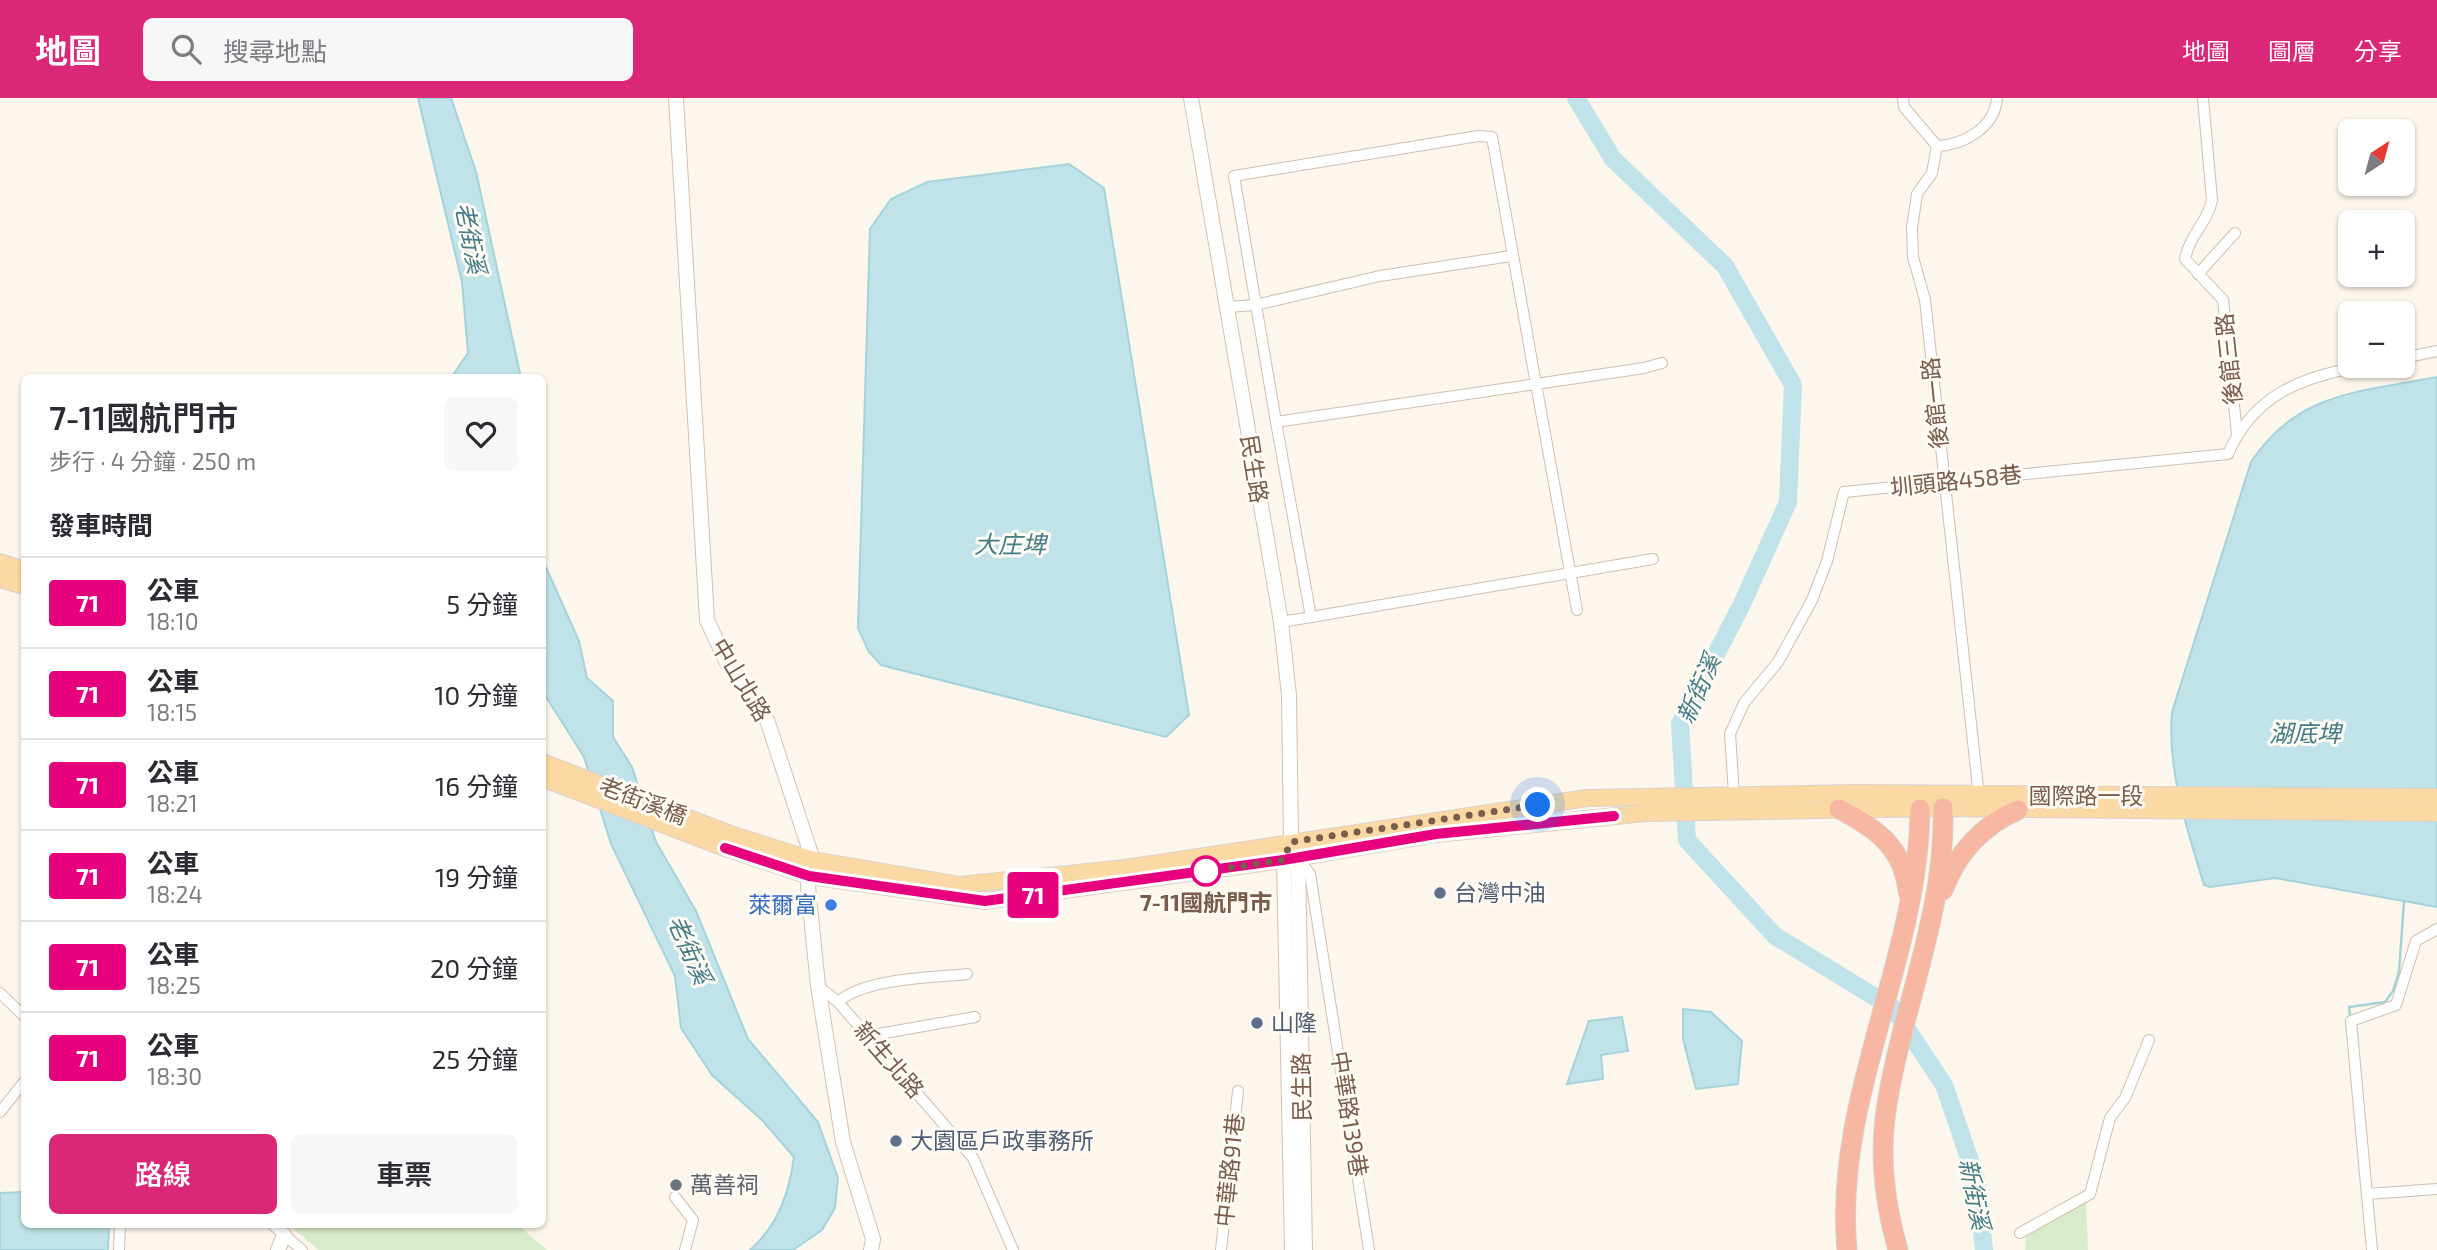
<!DOCTYPE html>
<html lang="zh-TW">
<head>
<meta charset="utf-8">
<style>
	:root { --surface:#fff; --page:#f7f7f7; --text:#2b2b33; --muted:#7c7c81; --line:#e1e1e2; --accent:#db2777 }
	body { margin:0; font-family:"Exo 2","Noto Sans TC",sans-serif; background:var(--page); color:var(--text); height:100vh; display:flex; flex-direction:column; font-size:26px; white-space:nowrap }
	* { box-sizing:border-box; margin:0 }
	p { font-size:23px; color:var(--muted) }
	.icon { flex:none; width:38px; height:38px; fill:none; stroke:currentColor; stroke-width:2; stroke-linecap:round; stroke-linejoin:round }
	.map { position:relative; flex:1; overflow:hidden }
	.side { position:absolute; left:21px; top:276px; width:525px; height:854px; display:flex; flex-direction:column; background:var(--surface); border-radius:10px; box-shadow:0 2px 5px #0004 }
	.side>* { flex:none }
	.badge { padding:0 14px; border-radius:5px; font-size:24px; line-height:46px }
	.needle { width:46px; rotate:36deg }
	.fabs { position:absolute; left:2338px; top:21px; display:grid; gap:14px }
	.fabs a { display:grid; place-items:center; width:77px; height:77px; border-radius:10px; background:var(--surface); box-shadow:0 2px 5px #0004; font-size:35px }
	.you { position:absolute; width:35px; height:35px; margin:-18px; border:5px solid #fff; border-radius:50%; background:#1a73e8; box-shadow:0 0 0 10px #1a73e833 }
	.map>.badge { position:absolute; translate:-50% -50%; box-shadow:0 0 0 4px #fff }
	h2 { padding:0 28px; font-size:26px; line-height:63px }
	.round { display:grid; place-items:center; flex:none; width:74px; height:74px; border-radius:10px; background:var(--page) }
	.head { display:flex; align-items:center; justify-content:space-between; height:119px; padding:0 28px }
	h1 { font-size:33px; font-weight:600; line-height:52px }
	.cta { display:flex; gap:14px; margin-top:auto; padding:14px 28px }
	.cta a { flex:1; height:80px; border-radius:10px; background:var(--accent); color:#fff; font-size:28px; font-weight:600; line-height:80px; text-align:center }
	.cta a+a { background:var(--page); color:var(--text) }
	ul { padding:0; list-style:none }
	li { display:flex; align-items:center; gap:21px; height:91px; padding:0 28px; border-top:2px solid var(--line) }
	li div { flex:1 }
	li b { display:block; font-size:26px }
	li em { font-style:normal }
	li .badge { min-width:77px; font-weight:700; text-align:center }
	header { display:flex; align-items:center; gap:42px; box-sizing:border-box; height:98px; padding:0 35px; background:var(--accent); color:#fff }
	header strong { font-size:33px }
	nav { display:flex; gap:38px; margin-inline-start:auto; font-size:24px }
	.search { width:490px; height:63px; background:var(--page); display:flex; align-items:center; gap:18px; box-sizing:border-box; padding:0 24px; border-radius:10px; color:var(--muted); font-size:26px }
	.map>svg:first-child { display:block }
	.green { fill:#d8ecc9 }
	.water { fill:#bfe3e8; stroke:#a5d3da; stroke-width:2 }
	.lines { fill:none; stroke-linecap:round; stroke-linejoin:round }
	.stream { stroke:#a5d3da; stroke-width:2.5 }
	.river { stroke:#bfe3e8; stroke-width:18 }
	.street-casing { stroke:#d1beb0; stroke-width:12 }
	.secondary-casing { stroke:#d6c0b0; stroke-width:16 }
	.primary-casing { stroke:#dad1cd; stroke-width:18 }
	.highway-casing { stroke:#dad1cd; stroke-width:21 }
	.street { stroke:#fff; stroke-width:10 }
	.secondary { stroke:#fff; stroke-width:14 }
	.primary { stroke:#fbd9a5; stroke-width:16 }
	.highway { stroke:#f7b7a3; stroke-width:19 }
	.line-casing { stroke:#fff; stroke-width:16 }
	.line { stroke:#e6007e; stroke-width:10 }
	.walk { stroke:#7a5c4d; stroke-width:7; stroke-dasharray:0 12.6 }
	.stop-dot { fill:#fff; stroke:#e6007e; stroke-width:3.5 }
	.service-dot { fill:#5c6f8a; stroke:#fffaf3; stroke-width:2.5 }
	.shop-dot { fill:#3f7fe0; stroke:#fffaf3; stroke-width:2.5 }
	.worship-dot { fill:#6b7280; stroke:#fffaf3; stroke-width:2.5 }
	.labels { text-anchor:middle; stroke-width:6; stroke-linejoin:round; paint-order:stroke }
	.street-label { font-size:23px; fill:#7a5c4d; stroke:#fffaf3 }
	.service-label { font-size:23px; fill:#4e5e75; stroke:#fffaf3; text-anchor:start }
	.stop-label { font-size:23px; font-weight:bold; fill:#7a5c4d; stroke:#fffaf3 }
	.shop-label { font-size:23px; fill:#366cbe; stroke:#fffaf3; text-anchor:end }
	.worship-label { font-size:23px; fill:#5b616d; stroke:#fffaf3; text-anchor:start }
	.water-label { font-size:24px; font-style:italic; fill:#437c86; stroke:#fffaf3 }
</style>
</head>
<body>
<header>
<strong>地圖</strong>
<div class="search"><svg class="icon" aria-label="search" viewBox="0 0 24 24"><circle cx="10" cy="10" r="6"/><path d="M15 15l6 6"/></svg>搜尋地點</div>
<nav><a>地圖</a><a>圖層</a><a>分享</a></nav>
</header>
<div class="map">
<svg width="2437" height="1152" viewBox="0 0 2437 1152">
	<rect width="100%" height="100%" fill="#fdf6ec"/>
	<g class="green">
		<polygon points="2086,1104 2088,1152 2025,1152 2026,1136"/>
		<polygon points="297,1127 518,1127 547,1152 318,1152 294,1131"/>
	</g>
	<g class="water">
		<polygon points="418,0 451,0 476,74 521,280 451,280 468,255 462,184"/>
		<polygon points="1069,66 1104,90 1189,617 1166,639 881,567 869,554 858,530 870,131 891,101 927,84"/>
		<path d="M 2437,279 L 2437,809 L 2275,780 L 2210,789 L 2204,787 C 2187,731 2167,672 2172,614 L 2251,364 C 2298,293 2361,294 2437,279 Z"/>
		<path d="M 542,444 L 544,465 L 579,543 L 587,580 L 613,603 L 613,639 L 632,669 L 656,744 L 696,813 L 748,941 L 818,1024 L 838,1080 L 835,1110 L 822,1132 L 793,1152 L 750,1152 C 778,1127 789,1096 794,1059 L 763,1023 L 712,977 L 681,930 L 675,878 L 611,746 L 584,659 L 543,594 Z"/>
		<polygon points="1683,911 1711,914 1742,943 1738,986 1696,991 1683,941"/>
		<polygon points="1622,919 1628,953 1601,957 1603,981 1567,986 1589,923"/>
		<polygon points="24,1094 24,1127 109,1127 108,1152 0,1152 0,1095"/>
	</g>
	<g class="lines">
		<polyline class="stream" points="2350,918 2349,909 2385,904 2393,893 2399,874 2404,803"/>
		<polyline class="river" points="1576,0 1613,61 1725,168 1793,287 1788,404 1742,506 1680,626 1687,742 1775,838 1893,910 1944,987 1977,1083 1984,1152"/>
		<g class="street-casing">
			<g id="street">
				<polyline points="1903,0 1904,9 1937,48 1932,75 1917,96 1912,130 1913,159 1925,202 1979,699"/>
				<path d="M 2203,0 L 2212,102 C 2208,124 2190,136 2185,161 L 2223,202 L 2237,336"/>
				<polygon points="1478,38 1492,39 1536,286 1276,324 1234,78"/>
				<path d="M 1937,48 C 1963,47 1995,30 1997,0"/>
				<polyline points="2198,176 2235,135"/>
				<polyline points="1227,209 1255,207 1380,178 1511,158"/>
				<polyline points="2403,260 2437,253"/>
				<polyline points="1276,324 1311,519 1653,461"/>
				<polyline points="1577,512 1536,286 1644,270 1662,265"/>
				<polyline points="1281,524 1311,519"/>
				<path d="M 1734,696 L 1730,636 L 1744,605 L 1778,564 L 1812,502 L 1827,463 L 1844,394 L 2228,356 C 2254,296 2302,279 2362,268"/>
				<polyline points="1298,760 1310,776 1369,1152"/>
				<polyline points="818,888 838,904 973,1060 1013,1152"/>
				<polyline points="0,895 24,918"/>
				<path d="M 838,904 C 864,880 932,880 967,876"/>
				<polyline points="867,938 975,919"/>
				<polyline points="0,1014 24,984"/>
				<polyline points="2368,1096 2437,1091"/>
				<polyline points="675,1099 693,1122 685,1152"/>
				<polyline points="273,1127 302,1152"/>
				<polyline points="2020,1135 2090,1096 2110,1020 2125,1000 2149,942"/>
				<polyline points="119,1152 120,1127"/>
				<polyline points="1221,1152 1238,993"/>
				<polyline points="2372,1152 2351,923 2396,907 2416,843 2437,831"/>
			</g>
		</g>
		<g class="secondary-casing">
			<g id="secondary">
				<polyline points="676,0 707,522 727,565 767,622 813,762 808,788 818,888 843,1044 873,1141 871,1152"/>
				<polyline points="1191,0 1281,524 1289,597 1291,744 1284,762 1292,1152"/>
				<polyline points="1294,751 1298,760 1305,1152"/>
				<polyline points="278,1152 284,1137"/>
			</g>
		</g>
		<g class="primary-casing">
			<g id="primary">
				<polyline points="0,464 24,472"/>
				<polyline points="0,481 24,488"/>
				<polyline points="542,664 733,737 813,762 960,787 1126,770 1587,700 1855,695 2437,699"/>
				<polyline points="542,680 725,750 809,778 985,803 1284,762 1436,736 1646,715 1943,710 2437,715"/>
			</g>
		</g>
		<g class="highway-casing">
			<g id="highway">
				<path d="M 1839,711 C 1876,730 1904,750 1908,794"/>
				<path d="M 1943,792 C 1957,755 1983,727 2018,712"/>
				<path d="M 1847,1152 C 1833,1000 1919,861 1920,711"/>
				<path d="M 1898,1152 C 1886,1110 1880,1063 1885,1020 C 1899,915 1946,818 1943,710"/>
			</g>
		</g>
		<use href="#street" class="street"/>
		<use href="#secondary" class="secondary"/>
		<use href="#primary" class="primary"/>
		<use href="#highway" class="highway"/>
	</g>
	<g class="lines">
		<g class="line-casing">
			<polyline id="line" points="725,750 809,778 985,803 1283,762 1436,736 1614,718"/>
		</g>
		<use href="#line" class="line"/>
		<polyline class="walk" points="1206,773 1200,774 1283,762 1291,744 1538,707"/>
	</g>
	<circle class="stop-dot" cx="1206" cy="773" r="14"/>
	<g class="service-dot">
		<circle cx="1440" cy="795" r="7"/>
		<circle cx="1257" cy="925" r="7"/>
		<circle cx="896" cy="1043" r="7"/>
	</g>
	<circle class="shop-dot" cx="831" cy="807" r="7"/>
	<circle class="worship-dot" cx="676" cy="1087" r="7"/>
	<g class="labels">
		<g class="street-label">
			<text transform="translate(2229 261) rotate(-96)" y="8">後館三路</text>
			<text transform="translate(1935 305) rotate(-96)" y="8">後館一路</text>
			<text transform="translate(1254 371) rotate(81)" y="8">民生路</text>
			<text transform="translate(1956 383) rotate(-6)" y="8">圳頭路458巷</text>
			<text transform="translate(741 582) rotate(59)" y="8">中山北路</text>
			<text x="2086" y="706">國際路一段</text>
			<text transform="translate(643 703) rotate(21)" y="8">老街溪橋</text>
			<text transform="translate(889 962) rotate(49)" y="8">新生北路</text>
			<text transform="translate(1302 989) rotate(-91)" y="8">民生路</text>
			<text transform="translate(1349 1016) rotate(81)" y="8">中華路139巷</text>
			<text transform="translate(1230 1072) rotate(-84)" y="8">中華路91巷</text>
		</g>
		<g class="service-label">
			<text x="1454" y="803">台灣中油</text>
			<text x="1271" y="933">山隆</text>
			<text x="910" y="1051">大園區戶政事務所</text>
		</g>
		<g class="stop-label">
			<text x="1206" y="813">7-11國航門市</text>
		</g>
		<g class="shop-label">
			<text x="817" y="815">萊爾富</text>
		</g>
		<g class="worship-label">
			<text x="690" y="1095">萬善祠</text>
		</g>
		<g class="water-label">
			<text transform="translate(470 140) rotate(79)" y="8">老街溪</text>
			<text x="1010" y="455">大庄埤</text>
			<text transform="translate(1699 591) rotate(-66)" y="8">新街溪</text>
			<text x="2305" y="644">湖底埤</text>
			<text transform="translate(689 852) rotate(66)" y="8">老街溪</text>
			<text transform="translate(1974 1096) rotate(79)" y="8">新街溪</text>
		</g>
	</g>
</svg>
<div class="fabs">
<a><svg class="needle" viewBox="-14 -14 28 28"><path d="M0-13l5 13h-10z" fill="#e53935"/><path d="M0 13l5-13h-10z" fill="#7c7c81"/></svg></a>
<a>+</a>
<a>−</a>
</div>
<div class="you" style="left:1538px;top:707px"></div>
<b class="badge" style="left:1033px;top:797px;background:#e6007e;color:#fff">71</b>
<section class="side">
<div class="head"><div><h1>7-11國航門市</h1><p>步行 · 4 分鐘 · 250 m</p></div><a class="round"><svg class="icon" aria-label="heart" viewBox="0 0 24 24"><path d="M12 20l-8-8c-3-5 5-10 8-4 3-6 11-1 8 4z"/></svg></a></div>
<h2>發車時間</h2>
<ul>
<li><span class="badge" style="background:#e6007e;color:#fff">71</span><div><b>公車</b><p>18:10</p></div><em>5 分鐘</em></li>
<li><span class="badge" style="background:#e6007e;color:#fff">71</span><div><b>公車</b><p>18:15</p></div><em>10 分鐘</em></li>
<li><span class="badge" style="background:#e6007e;color:#fff">71</span><div><b>公車</b><p>18:21</p></div><em>16 分鐘</em></li>
<li><span class="badge" style="background:#e6007e;color:#fff">71</span><div><b>公車</b><p>18:24</p></div><em>19 分鐘</em></li>
<li><span class="badge" style="background:#e6007e;color:#fff">71</span><div><b>公車</b><p>18:25</p></div><em>20 分鐘</em></li>
<li><span class="badge" style="background:#e6007e;color:#fff">71</span><div><b>公車</b><p>18:30</p></div><em>25 分鐘</em></li>
</ul>
<div class="cta"><a>路線</a><a>車票</a></div>
</section>
</div>
</body>
</html>
